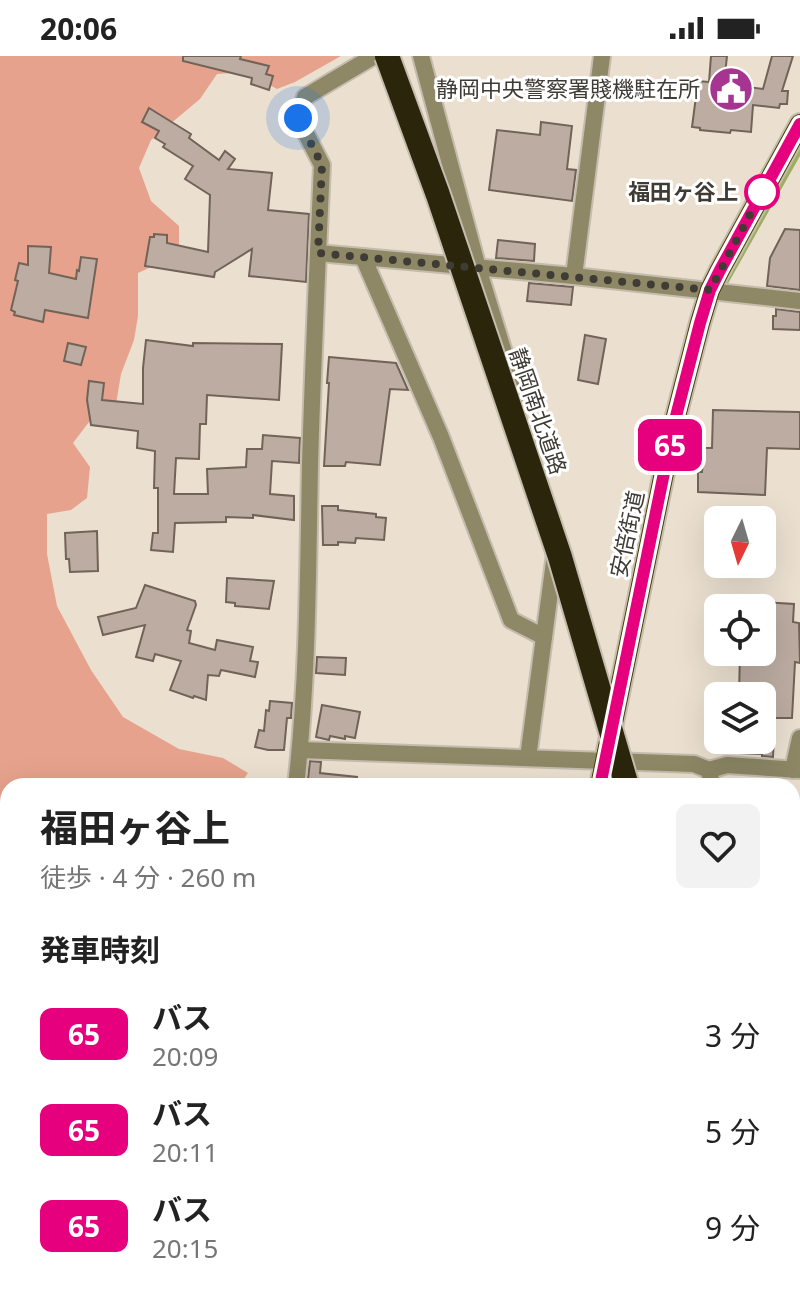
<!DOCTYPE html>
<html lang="ja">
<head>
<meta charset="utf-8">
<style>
	:root { --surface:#fff; --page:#f2f2f2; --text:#222; --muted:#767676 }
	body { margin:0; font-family:"Noto Sans","Noto Sans JP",sans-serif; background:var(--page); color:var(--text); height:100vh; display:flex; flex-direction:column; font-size:30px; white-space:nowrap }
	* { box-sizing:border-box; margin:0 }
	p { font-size:26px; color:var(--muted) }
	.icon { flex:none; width:44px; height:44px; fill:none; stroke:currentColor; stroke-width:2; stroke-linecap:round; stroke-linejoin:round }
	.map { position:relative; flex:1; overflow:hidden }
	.side { position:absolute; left:0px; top:722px; width:800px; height:514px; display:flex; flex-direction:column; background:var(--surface); border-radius:24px 24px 0 0; box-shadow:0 8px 32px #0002 }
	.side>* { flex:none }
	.badge { padding:0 16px; border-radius:12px; font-size:28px; line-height:52px }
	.needle { width:52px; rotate:185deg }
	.controls { position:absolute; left:704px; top:450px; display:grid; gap:16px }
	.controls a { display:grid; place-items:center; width:72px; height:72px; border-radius:12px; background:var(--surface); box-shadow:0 8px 32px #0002; font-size:40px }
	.you { position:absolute; width:40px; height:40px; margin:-20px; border:6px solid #fff; border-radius:50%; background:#1a73e8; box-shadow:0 0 0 12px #1a73e833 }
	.map>.badge { position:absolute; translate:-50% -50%; box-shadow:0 0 0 4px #fff }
	h2 { padding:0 40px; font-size:30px; line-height:72px }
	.round { display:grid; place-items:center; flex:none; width:84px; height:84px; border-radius:12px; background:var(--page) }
	.head { display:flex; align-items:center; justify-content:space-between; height:136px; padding:0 40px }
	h1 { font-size:38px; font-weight:700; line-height:60px }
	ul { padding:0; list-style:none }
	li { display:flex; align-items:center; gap:24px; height:96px; padding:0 40px }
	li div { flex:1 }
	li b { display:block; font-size:30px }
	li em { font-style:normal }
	li .badge { min-width:88px; font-weight:700; text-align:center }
	.status { display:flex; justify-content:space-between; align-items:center; height:56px; padding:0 40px; background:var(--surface); direction:ltr }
	.status svg { height:22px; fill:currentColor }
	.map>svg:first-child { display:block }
	.green { fill:#e6a28d }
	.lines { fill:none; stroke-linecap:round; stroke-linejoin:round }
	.stream { stroke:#9daf5e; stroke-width:5 }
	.building { fill:#bcaca1; stroke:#716358; stroke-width:2 }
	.minor-casing { stroke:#c5bcae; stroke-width:20 }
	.tertiary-casing { stroke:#c5bcae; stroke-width:20 }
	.primary-casing { stroke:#c5bcae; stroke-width:24 }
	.motorway-casing { stroke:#c5bcae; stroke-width:28 }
	.minor { stroke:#8e8866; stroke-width:16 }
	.tertiary { stroke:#8e8866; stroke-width:16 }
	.primary { stroke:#483e02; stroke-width:20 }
	.motorway { stroke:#2b260b; stroke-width:24 }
	.motorway-bridge-casing { stroke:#c5bcae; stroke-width:28; stroke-linecap:butt }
	.motorway-bridge { stroke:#2b260b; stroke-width:24 }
	.line-casing { stroke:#fff; stroke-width:18 }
	.line { stroke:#e6007e; stroke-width:12 }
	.walk { stroke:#3f3b35; stroke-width:8; stroke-dasharray:0 14.4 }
	.stop-dot { fill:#fff; stroke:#e6007e; stroke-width:4 }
	.labels { text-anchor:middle; stroke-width:6; stroke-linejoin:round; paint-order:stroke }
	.poi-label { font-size:22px; fill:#3f3b35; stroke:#fff; text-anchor:end }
	.stop-label { font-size:22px; font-weight:bold; fill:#3f3b35; stroke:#fff; text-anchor:end }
	.street-label { font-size:22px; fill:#3f3b35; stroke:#fff }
</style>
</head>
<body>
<div class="status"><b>20:06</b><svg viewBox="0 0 49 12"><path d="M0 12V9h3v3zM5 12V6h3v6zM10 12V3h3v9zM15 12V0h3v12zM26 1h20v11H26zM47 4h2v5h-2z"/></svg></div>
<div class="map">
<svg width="800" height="1235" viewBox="0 0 800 1235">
	<rect width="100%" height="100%" fill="#ebe0d0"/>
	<g class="green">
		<polygon points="0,0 341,0 295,26 277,33 246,16 217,18 200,43 151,84 139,112 151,145 179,170 179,198 138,217 138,260 134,284 121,318 115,354 92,362 73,387 90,411 87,442 71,454 47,458 47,498 57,550 91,614 123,661 179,693 223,702 248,717 239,730 8,730 8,780 0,782"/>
		<polygon points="0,1036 8,1047 8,1228 171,1228 167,1235 0,1235"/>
	</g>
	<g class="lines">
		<polyline class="stream" points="726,226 800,95"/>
	</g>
	<g class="building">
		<polygon points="183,0 241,0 240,3 269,10 266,18 273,20 269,34 251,28 252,22 183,5"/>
		<polygon points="711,0 727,0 724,28 763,33 772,0 793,0 782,35 788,35 787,48 780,48 779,52 753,49 751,76 731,74 730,77 700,74 700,72 692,71 698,25 709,26"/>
		<polygon points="149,52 191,78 189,82 219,104 225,95 235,103 228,113 272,117 268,154 309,158 306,226 249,220 252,193 215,216 214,221 145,210 150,181 154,181 154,178 167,179 167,187 208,196 210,139 185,123 193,110 163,91 165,88 155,82 159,75 142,66"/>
		<polygon points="541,66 572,70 567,113 576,114 572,145 489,134 497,74 540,79"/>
		<polygon points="785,173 800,174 800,234 767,230 770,202"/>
		<polygon points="498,184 535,188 534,205 496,202"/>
		<polygon points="28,190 51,191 49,217 76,223 77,214 79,215 81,201 97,203 88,262 45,254 43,266 14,259 15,256 11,254 18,225 15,224 19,207 28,209"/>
		<polygon points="529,227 573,231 571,249 527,245"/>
		<polygon points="776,253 800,256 800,274 773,273 773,260 776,260"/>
		<polygon points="585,279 606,283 598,328 578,324"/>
		<polygon points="146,284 193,290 193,287 282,288 279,344 207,339 206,368 200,368 199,403 176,402 174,438 208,438 207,413 246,411 247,393 262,393 263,379 300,382 299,407 272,405 270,438 294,440 294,464 253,459 253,462 226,461 226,466 175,467 173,496 151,494 153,477 158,477 158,432 154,432 155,395 137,392 138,375 91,369 87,344 89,325 104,327 102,344 143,348 143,312"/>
		<polygon points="68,287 86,291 81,309 64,305"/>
		<polygon points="329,301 396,307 408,334 390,333 380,409 346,406 345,410 324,410 329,327 327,327"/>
		<polygon points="713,354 800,356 800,393 767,392 765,439 698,436 698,416 702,416 704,392 712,392"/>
		<polygon points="322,450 338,450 338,454 376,458 376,461 386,462 384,484 356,482 355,487 338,486 338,489 323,489"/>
		<polygon points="97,475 98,515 70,516 69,503 66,503 65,477"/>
		<polygon points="227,522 274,525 269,553 235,550 235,547 226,546"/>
		<polygon points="145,529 195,545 196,549 187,574 191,575 189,587 215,594 217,584 253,591 250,605 258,606 255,621 221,614 219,620 208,619 206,644 194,640 193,642 170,634 181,605 155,598 153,605 136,601 145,569 103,579 98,561 136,552"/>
		<polygon points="762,546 794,548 793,566 799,567 800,607 795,606 792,662 775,662 773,701 762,700 762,698 739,697 740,684 762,684 762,640 739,640 740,596 762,596"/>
		<polygon points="317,601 346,602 345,619 316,617"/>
		<polygon points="270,645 292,647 291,662 287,662 284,694 268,694 255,691 259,674 264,675 266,654 269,655"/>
		<polygon points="322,649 360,656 355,682 345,680 345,683 330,680 329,684 316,681"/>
		<polygon points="310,705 321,706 320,717 357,721 356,730 317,730 317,724 308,723"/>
	</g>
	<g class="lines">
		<g class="minor-casing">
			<g id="minor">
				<polyline points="421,0 478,212 519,345"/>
				<polyline points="318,197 322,109 298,62 305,41 374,0"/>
				<polyline points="363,201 441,381 511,564 544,581 528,702"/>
				<polyline points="574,220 602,0"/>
				<polyline points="544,581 555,498"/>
				<polyline points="300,694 606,705"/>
				<polyline points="709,714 727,709 800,714"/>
				<polyline points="793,714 800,682"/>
				<path d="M 296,730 C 308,624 308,516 310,409 C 312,338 315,267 318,197 L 574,220 L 800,245"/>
				<polyline points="792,1102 800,1103"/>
				<polyline points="187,1235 192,1228"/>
				<polyline points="305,1235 305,1228"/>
				<polyline points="673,1235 674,1228"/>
			</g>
		</g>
		<g class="tertiary-casing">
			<g id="tertiary">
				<polyline points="612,705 694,708 709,714 712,730"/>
				<polyline points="792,1220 796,1235"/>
			</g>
		</g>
		<g class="primary-casing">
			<g id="primary">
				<polyline points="600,730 674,368 700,267 710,234 720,214 800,68"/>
				<polyline points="493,1235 494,1228"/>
			</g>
		</g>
		<g class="motorway-casing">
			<g id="motorway">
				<polyline points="707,1228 708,1235"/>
				<polyline points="729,1228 730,1235"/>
				<polyline points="757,1228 758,1235"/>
				<polyline points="781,1228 784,1235"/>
			</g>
		</g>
		<use href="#minor" class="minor"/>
		<use href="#tertiary" class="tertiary"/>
		<use href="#primary" class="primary"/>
		<use href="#motorway" class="motorway"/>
		<g class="motorway-bridge-casing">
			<polyline id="motorway-bridge" points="387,0 438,139 560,501 627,730"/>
		</g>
		<use href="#motorway-bridge" class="motorway-bridge"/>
	</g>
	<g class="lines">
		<g class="line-casing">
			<polyline id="line" points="600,730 674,368 700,267 710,234 720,214 800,68"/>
		</g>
		<use href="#line" class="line"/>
		<polyline class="walk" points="298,62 322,109 318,197 710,234 762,136"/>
	</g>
	<defs>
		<g id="civic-disc" transform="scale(2.3)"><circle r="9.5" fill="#a63591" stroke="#fff"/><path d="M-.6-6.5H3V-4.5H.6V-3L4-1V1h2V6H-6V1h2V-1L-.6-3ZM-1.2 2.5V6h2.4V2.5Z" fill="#fff"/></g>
	</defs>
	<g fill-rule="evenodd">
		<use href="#civic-disc" x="731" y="33"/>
	</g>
	<circle class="stop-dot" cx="762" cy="136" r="16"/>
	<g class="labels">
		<g class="poi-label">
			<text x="700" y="41">静岡中央警察署賤機駐在所</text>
		</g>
		<g class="stop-label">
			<text x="738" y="144">福田ヶ谷上</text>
		</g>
		<g class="street-label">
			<text transform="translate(538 355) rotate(71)" y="8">静岡南北道路</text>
			<text transform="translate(627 478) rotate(-78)" y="8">安倍街道</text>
		</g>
	</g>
</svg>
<div class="controls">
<a><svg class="needle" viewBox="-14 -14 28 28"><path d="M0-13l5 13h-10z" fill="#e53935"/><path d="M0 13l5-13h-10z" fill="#767676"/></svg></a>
<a><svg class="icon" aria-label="locate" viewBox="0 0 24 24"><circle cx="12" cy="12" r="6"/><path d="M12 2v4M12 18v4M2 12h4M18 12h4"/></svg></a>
<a><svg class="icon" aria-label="layers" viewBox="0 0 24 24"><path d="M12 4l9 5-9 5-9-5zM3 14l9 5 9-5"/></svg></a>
</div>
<div class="you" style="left:298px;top:62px"></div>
<b class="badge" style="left:670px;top:389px;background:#e6007e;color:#fff">65</b>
<section class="side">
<div class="head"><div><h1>福田ヶ谷上</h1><p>徒歩 · 4 分 · 260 m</p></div><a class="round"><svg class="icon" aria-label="heart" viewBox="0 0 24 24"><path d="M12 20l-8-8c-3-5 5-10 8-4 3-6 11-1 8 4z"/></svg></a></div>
<h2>発車時刻</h2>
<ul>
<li><span class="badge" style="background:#e6007e;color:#fff">65</span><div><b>バス</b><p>20:09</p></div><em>3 分</em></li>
<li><span class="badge" style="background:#e6007e;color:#fff">65</span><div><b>バス</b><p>20:11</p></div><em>5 分</em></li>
<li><span class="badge" style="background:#e6007e;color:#fff">65</span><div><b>バス</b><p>20:15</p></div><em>9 分</em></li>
</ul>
</section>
</div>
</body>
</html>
